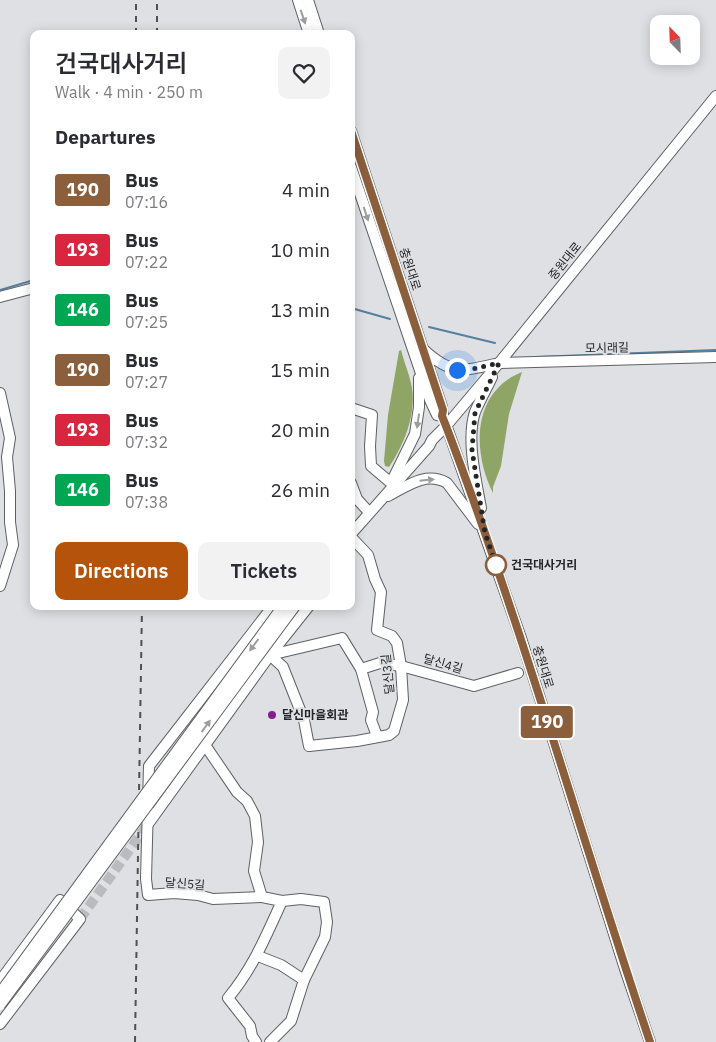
<!DOCTYPE html>
<html lang="en">
<head>
<meta charset="utf-8">
<style>
	:root { --surface:#fff; --page:#f2f2f3; --text:#2b2b33; --muted:#7c7c81; --accent:#b45309 }
	body { margin:0; font-family:"IBM Plex Sans","Noto Sans KR",sans-serif; background:var(--page); color:var(--text); height:100vh; display:flex; flex-direction:column; font-size:19px; white-space:nowrap }
	* { box-sizing:border-box; margin:0 }
	p { font-size:16px; color:var(--muted) }
	.icon { flex:none; width:28px; height:28px; fill:none; stroke:currentColor; stroke-width:2; stroke-linecap:round; stroke-linejoin:round }
	.map { position:relative; flex:1; overflow:hidden }
	.side { position:absolute; left:30px; top:30px; width:325px; height:580px; display:flex; flex-direction:column; background:var(--surface); border-radius:10px; box-shadow:0 2px 12px #0003 }
	.side>* { flex:none }
	.badge { padding:0 10px; border-radius:4px; font-size:18px; line-height:32px }
	.needle { width:32px; rotate:337deg }
	.controls { position:absolute; left:650px; top:15px; display:grid; gap:10px }
	.controls a { display:grid; place-items:center; width:50px; height:50px; border-radius:10px; background:var(--surface); box-shadow:0 2px 12px #0003; font-size:25px }
	.you { position:absolute; width:25px; height:25px; margin:-12px; border:4px solid #fff; border-radius:50%; background:#1a73e8; box-shadow:0 0 0 8px #1a73e833 }
	.map>.badge { position:absolute; translate:-50% -50%; box-shadow:0 0 0 2px #fff }
	h2 { padding:0 25px; font-size:19px; line-height:45px }
	.round { display:grid; place-items:center; flex:none; width:52px; height:52px; border-radius:10px; background:var(--page) }
	.headline { display:flex; align-items:center; justify-content:space-between; height:85px; padding:0 25px }
	h1 { font-size:24px; font-weight:600; line-height:38px }
	.button { display:flex; gap:10px; margin-top:auto; padding:10px 25px }
	.button a { flex:1; height:58px; border-radius:10px; background:var(--accent); color:#fff; font-size:20px; font-weight:600; line-height:58px; text-align:center }
	.button a+a { background:var(--page); color:var(--text) }
	ul { padding:0; list-style:none }
	li { display:flex; align-items:center; gap:15px; height:60px; padding:0 25px }
	li div { flex:1 }
	li b { display:block; font-size:19px }
	li em { font-style:normal }
	li .badge { min-width:55px; font-weight:700; text-align:center }
	.map>svg:first-child { display:block }
	.forest { fill:#8ea565 }
	.lines { fill:none; stroke-linecap:round; stroke-linejoin:round }
	.stream { stroke:#547f9f; stroke-width:2 }
	.minor-tunnel { stroke:#b9bbbe; stroke-width:10; stroke-dasharray:10 5; stroke-linecap:butt }
	.minor-casing { stroke:#5e6063; stroke-width:12 }
	.minor { stroke:#fff; stroke-width:10 }
	.rail { stroke:#4f5052; stroke-width:2; stroke-dasharray:6 6; stroke-linecap:butt }
	.minor-bridge-casing { stroke:#5e6063; stroke-width:12; stroke-linecap:butt }
	.minor-bridge { stroke:#fff; stroke-width:10 }
	.oneway { fill:#9c9d9d }
	.line-casing { stroke:#fff; stroke-width:11 }
	.line { stroke:#8b5e3c; stroke-width:8 }
	.walk { stroke:#242526; stroke-width:5; stroke-dasharray:0 9 }
	.stop-dot { fill:#fff; stroke:#8b5e3c; stroke-width:2.5 }
	.poi-dot { fill:#83218b; stroke:#dee0e4; stroke-width:2 }
	.labels { text-anchor:middle; stroke-width:4; stroke-linejoin:round; paint-order:stroke }
	.street-label { font-size:12px; fill:#242526; stroke:#dee0e4 }
	.stop-label { font-size:12px; font-weight:bold; fill:#242526; stroke:#dee0e4; text-anchor:start }
	.poi-label { font-size:12px; font-weight:bold; fill:#242526; stroke:#dee0e4; text-anchor:start }
</style>
</head>
<body>
<div class="map">
<svg width="716" height="1042" viewBox="0 0 716 1042">
	<rect width="100%" height="100%" fill="#dee0e4"/>
	<g class="forest">
		<path d="M 401,350 C 404,362 410,376 412,388 C 416,415 404,445 389,467 L 385,466 L 384,461 L 388,415 L 399,351 Z"/>
		<path d="M 522,372 L 509,414 L 501,466 L 493,487 L 493,493 C 472,451 472,392 522,372 Z"/>
	</g>
	<g class="lines">
		<g class="stream">
			<polyline points="0,290 34,280"/>
			<polyline points="351,308 390,319"/>
			<polyline points="429,327 495,343"/>
			<polyline points="536,357 716,350"/>
		</g>
		<polyline class="minor-tunnel" points="80,919 148,824"/>
		<g class="minor-casing">
			<g id="minor">
				<polyline points="298,0 309,34"/>
				<polyline points="308,0 319,34"/>
				<polyline points="351,131 442,407 443,416 521,638 625,969 650,1042"/>
				<polyline points="351,167 430,400 437,415 443,416"/>
				<polyline points="0,297 34,288"/>
				<path d="M 424,350 C 452,376 464,371 499,363 L 716,357"/>
				<polyline points="0,393 10,438 7,457 10,491 10,522 13,545 0,586"/>
				<polyline points="351,408 372,415 370,446 371,466 391,483 415,434 419,407 419,378"/>
				<polyline points="351,483 357,499 367,510"/>
				<path d="M 388,496 C 407,486 426,471 447,483 L 478,524"/>
				<path d="M 481,508 C 476,480 466,439 475,412 C 480,400 487,388 492,377"/>
				<polyline points="351,534 429,446 432,440 446,426 499,363 716,96"/>
				<polyline points="270,655 283,667 304,720 309,746 357,741 389,735 394,731 403,700 401,666 397,643 392,636 377,630 381,592 375,579 368,555 351,537"/>
				<polyline points="270,655 342,638 361,669 373,712 371,720 377,736"/>
				<polyline points="361,669 380,663 401,666 474,686 518,673"/>
				<path d="M 205,745 L 237,792 L 247,801 L 255,816 L 258,842 L 254,871 L 262,897 L 282,901 C 266,936 253,968 228,998 L 250,1026 L 252,1036 L 256,1042"/>
				<polyline points="148,824 270,655 309,606"/>
				<polyline points="262,897 213,899 198,895 174,893 148,895 146,879 149,766 273,606"/>
				<polyline points="258,956 281,965 304,980"/>
				<polyline points="0,981 60,900 80,919 0,1024"/>
				<polyline points="270,1042 291,1021 304,980 325,937 327,922 324,902 301,899 282,901"/>
			</g>
		</g>
		<use href="#minor" class="minor"/>
		<g class="rail">
			<polyline points="136,34 136,0"/>
			<polyline points="157,34 157,0"/>
			<polyline points="135,1042 142,606"/>
		</g>
		<g class="minor-bridge-casing">
			<g id="minor-bridge">
				<polyline points="0,993 283,606"/>
				<polyline points="0,1005 295,606"/>
			</g>
		</g>
		<use href="#minor-bridge" class="minor-bridge"/>
	</g>
	<defs><path id="oneway-solid" d="M-6-.8H1V-3.2L6.5 0L1 3.2V.8H-6Z" transform="scale(1.25)"/></defs>
	<g class="oneway">
		<use href="#oneway-solid" transform="translate(303 17) rotate(71)"/>
		<use href="#oneway-solid" transform="translate(366 214) rotate(72)"/>
		<use href="#oneway-solid" transform="translate(418 421) rotate(98)"/>
		<use href="#oneway-solid" transform="translate(427 480) rotate(-6)"/>
		<use href="#oneway-solid" transform="translate(254 645) rotate(127)"/>
		<use href="#oneway-solid" transform="translate(206 726) rotate(-54)"/>
	</g>
	<g class="lines">
		<g class="line-casing">
			<path id="line" d="M 351,131 L 443,410 L 442,416 L 446,426 C 523,628 581,837 650,1042"/>
		</g>
		<use href="#line" class="line"/>
		<polyline class="walk" points="457,370 468,370 499,363 475,413 472,450 485,533 497,568 496,565"/>
	</g>
	<circle class="stop-dot" cx="496" cy="565" r="10"/>
	<circle class="poi-dot" cx="272" cy="715" r="5"/>
	<g class="labels">
		<g class="street-label">
			<text transform="translate(565 261) rotate(-51)" y="4">중원대로</text>
			<text transform="translate(410 269) rotate(72)" y="4">충원대로</text>
			<text transform="translate(607 348) rotate(-1)" y="4">모시래길</text>
			<text transform="translate(443 664) rotate(16)" y="4">달신4길</text>
			<text transform="translate(543 667) rotate(73)" y="4">충원대로</text>
			<text transform="translate(388 674) rotate(-96)" y="4">달신3길</text>
			<text transform="translate(185 884) rotate(4)" y="4">달신5길</text>
		</g>
		<g class="stop-label">
			<text x="511" y="569">건국대사거리</text>
		</g>
		<g class="poi-label">
			<text x="282" y="719">달신마을회관</text>
		</g>
	</g>
</svg>
<div class="controls">
<a><svg class="needle" viewBox="-14 -14 28 28"><path d="M0-13l5 13h-10z" fill="#e53935"/><path d="M0 13l5-13h-10z" fill="#7c7c81"/></svg></a>
</div>
<div class="you" style="left:457px;top:370px"></div>
<b class="badge" style="left:547px;top:722px;background:#8b5e3c;color:#fff">190</b>
<section class="side">
<div class="headline"><div><h1>건국대사거리</h1><p>Walk · 4 min · 250 m</p></div><a class="round"><svg class="icon" aria-label="heart" viewBox="0 0 24 24"><path d="M12 20l-8-8c-3-5 5-10 8-4 3-6 11-1 8 4z"/></svg></a></div>
<h2>Departures</h2>
<ul>
<li><span class="badge" style="background:#8b5e3c;color:#fff">190</span><div><b>Bus</b><p>07:16</p></div><em>4 min</em></li>
<li><span class="badge" style="background:#d7263d;color:#fff">193</span><div><b>Bus</b><p>07:22</p></div><em>10 min</em></li>
<li><span class="badge" style="background:#00a651;color:#fff">146</span><div><b>Bus</b><p>07:25</p></div><em>13 min</em></li>
<li><span class="badge" style="background:#8b5e3c;color:#fff">190</span><div><b>Bus</b><p>07:27</p></div><em>15 min</em></li>
<li><span class="badge" style="background:#d7263d;color:#fff">193</span><div><b>Bus</b><p>07:32</p></div><em>20 min</em></li>
<li><span class="badge" style="background:#00a651;color:#fff">146</span><div><b>Bus</b><p>07:38</p></div><em>26 min</em></li>
</ul>
<div class="button"><a>Directions</a><a>Tickets</a></div>
</section>
</div>
</body>
</html>
